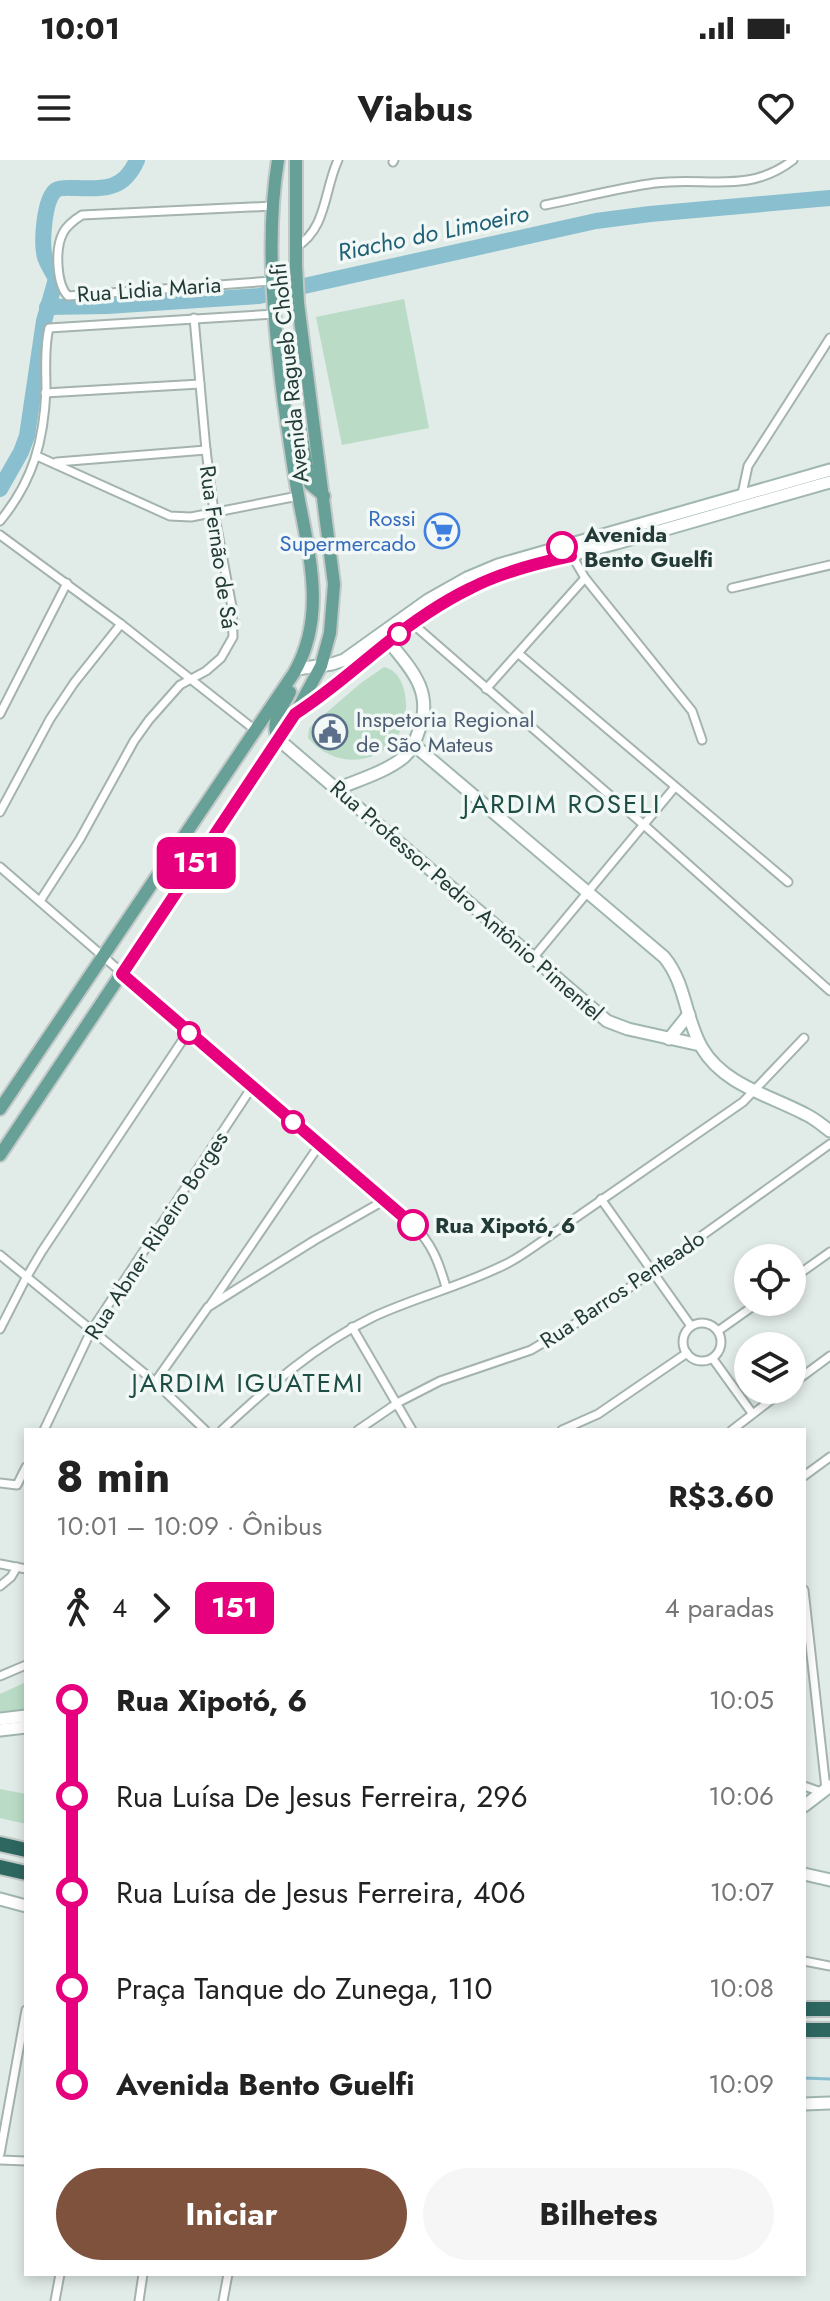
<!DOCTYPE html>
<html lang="pt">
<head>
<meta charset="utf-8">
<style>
	:root { --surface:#fff; --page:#f6f6f6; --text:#222; --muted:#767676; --accent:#7e523c }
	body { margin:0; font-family:Jost,sans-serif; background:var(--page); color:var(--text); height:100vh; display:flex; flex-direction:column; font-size:30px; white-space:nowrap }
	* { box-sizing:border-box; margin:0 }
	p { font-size:26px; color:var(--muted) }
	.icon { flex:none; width:44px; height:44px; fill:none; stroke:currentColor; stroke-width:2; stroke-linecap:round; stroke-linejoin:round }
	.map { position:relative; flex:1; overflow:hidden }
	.side { position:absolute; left:24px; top:1268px; width:782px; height:848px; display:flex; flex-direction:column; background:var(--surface); border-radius:0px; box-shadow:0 4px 12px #0003 }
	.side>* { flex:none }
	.badge { padding:0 16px; border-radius:12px; font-size:28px; line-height:52px }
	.tools { position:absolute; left:734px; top:1084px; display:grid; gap:16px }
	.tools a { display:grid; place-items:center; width:72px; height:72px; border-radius:50%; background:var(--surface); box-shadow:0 4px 12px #0003; font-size:40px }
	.map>.badge { position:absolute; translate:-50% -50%; box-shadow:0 0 0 4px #fff }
	.legs { display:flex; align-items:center; gap:12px; height:88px; padding:0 32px; font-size:26px }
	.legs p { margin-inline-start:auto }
	.summary { display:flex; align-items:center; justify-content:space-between; height:136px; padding:0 32px }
	h1 { font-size:44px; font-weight:700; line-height:60px }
	.button { display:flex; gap:16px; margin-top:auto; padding:16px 32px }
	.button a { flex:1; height:92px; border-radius:48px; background:var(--accent); color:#fff; font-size:32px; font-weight:700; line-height:92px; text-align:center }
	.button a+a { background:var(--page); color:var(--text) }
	ul { padding:0 32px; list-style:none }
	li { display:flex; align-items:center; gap:28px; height:96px; font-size:30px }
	li i { display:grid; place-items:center; width:12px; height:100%; margin:0 10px; background:currentColor }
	li i::after { content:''; width:20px; height:20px; margin:-10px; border:6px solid; border-radius:50%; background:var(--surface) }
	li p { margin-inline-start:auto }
	li:first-child i { background:linear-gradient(#0000 50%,currentColor 0) }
	li:last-child i { background:linear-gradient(currentColor 50%,#0000 0) }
	.status { display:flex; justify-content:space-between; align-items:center; height:56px; padding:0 40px; background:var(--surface); direction:ltr }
	.status svg { height:22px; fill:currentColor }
	header { display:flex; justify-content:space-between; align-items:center; height:104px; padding:0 32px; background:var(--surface); font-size:36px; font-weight:700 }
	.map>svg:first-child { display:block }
	.green { fill:#badcc6 }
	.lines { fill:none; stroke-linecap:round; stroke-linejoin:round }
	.stream { stroke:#8abfcf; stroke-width:3 }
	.river { stroke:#8abfcf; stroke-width:16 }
	.street-casing { stroke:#a4b3af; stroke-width:11 }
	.secondary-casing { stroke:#a0b7b0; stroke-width:15 }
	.primary-casing { stroke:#c1c8c7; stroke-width:16 }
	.highway-casing { stroke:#c1c8c7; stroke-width:18 }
	.street { stroke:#fff; stroke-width:7 }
	.secondary { stroke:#fff; stroke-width:11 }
	.primary { stroke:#67a096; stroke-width:12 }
	.highway { stroke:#2e6760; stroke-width:14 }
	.line-1-casing { stroke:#fff; stroke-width:18 }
	.line-1 { stroke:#e6007e; stroke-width:12 }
	.stop-1-dot { fill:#fff; stroke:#e6007e; stroke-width:4 }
	.labels { text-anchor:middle; stroke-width:7; stroke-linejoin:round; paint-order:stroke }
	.street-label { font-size:22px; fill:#223b37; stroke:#f1f8f5 }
	.shop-label { font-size:22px; fill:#366cbe; stroke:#f1f8f5; text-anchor:end }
	.stop-label { font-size:22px; font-weight:bold; fill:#223b37; stroke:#f1f8f5; text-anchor:start }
	.service-label { font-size:22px; fill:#4e5e75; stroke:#f1f8f5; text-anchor:start }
	.water-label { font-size:24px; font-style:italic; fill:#1e6076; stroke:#f1f8f5 }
	.quarter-label { font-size:26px; letter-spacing:2px; fill:#1e4d45; stroke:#f1f8f5 }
</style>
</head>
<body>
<div class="status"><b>10:01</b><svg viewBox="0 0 49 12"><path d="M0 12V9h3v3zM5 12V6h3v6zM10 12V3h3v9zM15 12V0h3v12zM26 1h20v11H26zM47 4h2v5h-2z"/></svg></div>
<header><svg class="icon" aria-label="menu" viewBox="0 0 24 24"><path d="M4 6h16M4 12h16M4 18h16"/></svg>Viabus<svg class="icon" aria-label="heart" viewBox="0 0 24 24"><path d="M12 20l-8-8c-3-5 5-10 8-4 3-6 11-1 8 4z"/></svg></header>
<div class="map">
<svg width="830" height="2141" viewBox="0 0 830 2141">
	<rect width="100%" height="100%" fill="#e1ebe7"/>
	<g class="green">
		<polygon points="404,139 429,268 342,285 316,157"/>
		<path d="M 384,507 C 396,510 401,519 404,530 C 419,590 349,625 308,578 L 309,569 L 312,565 L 361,523 Z"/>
		<polygon points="26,1522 26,1551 0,1553 0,1534"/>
		<polygon points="0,1629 26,1634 26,1664 0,1658"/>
	</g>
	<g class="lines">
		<polyline class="stream" points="804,1918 830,1919"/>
		<g class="river">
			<polyline points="47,147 107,146 259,136 596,61 650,54 830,38"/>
			<path d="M 0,329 L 21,292 L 27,276 L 44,161 L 56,119 C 53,112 47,104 45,97 C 41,83 44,39 56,30 C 61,27 69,28 75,28 C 105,29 124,30 137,0"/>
		</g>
		<g class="street-casing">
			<g id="street">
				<polyline points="393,2 394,0"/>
				<path d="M 545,45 C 581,38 618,28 655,23 C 705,16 748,35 793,0"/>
				<path d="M 296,87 C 327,69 324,30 338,0"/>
				<path d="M 272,121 L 68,136 C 56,124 55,88 63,73 C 67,65 74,60 82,55 L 273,46"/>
				<polyline points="45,233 200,224"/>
				<polyline points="37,296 170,356 191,357 298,336"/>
				<polyline points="57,302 206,290"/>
				<polyline points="742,334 748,306 830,178"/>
				<path d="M 0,361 C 33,321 44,281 46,229 C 46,210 44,187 49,168 L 275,154"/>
				<polyline points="0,375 121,464 255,570"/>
				<polyline points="571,394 585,418 692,551 702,580"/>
				<polyline points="732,428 830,405"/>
				<polyline points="413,464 644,665 830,831"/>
				<polyline points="519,494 788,722"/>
				<polyline points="486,529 585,418"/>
				<polyline points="0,554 67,423"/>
				<polyline points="0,652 50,559 74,523 121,464"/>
				<path d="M 0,707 L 413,1065 C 432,1083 439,1103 446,1127"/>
				<polyline points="40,741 80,679 134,581 149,560 180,525 206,511 221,498 233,477 232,447 214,352 206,290 194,158"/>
				<polyline points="533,798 675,627"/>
				<polyline points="601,1039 691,1166"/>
				<polyline points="0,1095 155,1222 205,1270"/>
				<polyline points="792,1119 830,1092"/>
				<polyline points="211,1144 320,984"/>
				<circle cx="702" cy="1182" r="19"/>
				<polyline points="352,1167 412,1270"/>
				<polyline points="0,1169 26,1118 42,1091 188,872"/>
				<polyline points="718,1171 759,1142"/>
				<polyline points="713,1199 752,1253"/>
				<polyline points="155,1222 208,1147 315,1080 385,1040"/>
				<polyline points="792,1224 830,1196"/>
				<polyline points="44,1270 91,1171 252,927"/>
				<path d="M 222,1270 C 268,1227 316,1185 373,1157 C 416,1137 462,1126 504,1105 C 515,1100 525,1093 535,1086 L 743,942 L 804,878"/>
				<polyline points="358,1270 399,1242 440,1221 531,1190 598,1150 830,984"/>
				<polyline points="562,1270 598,1254 687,1193"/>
				<polyline points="732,1270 784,1230"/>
				<polyline points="804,1316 830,1297"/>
				<polyline points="0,1323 17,1325 26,1307"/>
				<polyline points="0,1404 26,1409"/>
				<polyline points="0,1426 11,1417 17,1407"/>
				<polyline points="804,1430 826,1629"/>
				<polyline points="0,1516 26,1505"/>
				<polyline points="804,1626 821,1632"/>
				<polyline points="804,1801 830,1806"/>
				<polyline points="0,1994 26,1850"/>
				<polyline points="0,2000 26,2001"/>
				<polyline points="55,2141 60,2114"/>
				<polyline points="139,2141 143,2114"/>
				<polyline points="223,2141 228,2114"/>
			</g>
		</g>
		<g class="secondary-casing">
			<g id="secondary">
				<polyline points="297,509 332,504 344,500 428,440 467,418 498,405 830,310"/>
				<path d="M 295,554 C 357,516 407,458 473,427 C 517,406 566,397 613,384 C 686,364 758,342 830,322"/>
				<polyline points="278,579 607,861 628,869 700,885"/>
				<path d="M 414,585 L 664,797 C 686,823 685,859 702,888 C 724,925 769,935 805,954 C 814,958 822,965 830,971"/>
				<path d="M 337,629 C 358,620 386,612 404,597 C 412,590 416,580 419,570 C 435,530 408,506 385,477"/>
				<polyline points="669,879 689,854"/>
				<polyline points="0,1559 26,1556"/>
				<polyline points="0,1570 26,1567"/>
				<polyline points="804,1646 830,1626"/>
				<polyline points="804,1714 830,1720"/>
				<polyline points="0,1739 26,1746"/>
				<polyline points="804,1944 830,1943"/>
			</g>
		</g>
		<g class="primary-casing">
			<g id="primary">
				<polyline points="286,254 299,261 310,324 324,336"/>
				<path d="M 278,579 C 270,561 282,548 290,532"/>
				<path d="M 0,949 L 294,513 C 326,458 310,398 299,340 C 293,309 289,276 284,244 C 274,164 265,80 278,0"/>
				<polyline points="0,995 295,554 321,506 330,473 334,424 298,143 296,106 296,0"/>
			</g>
		</g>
		<g class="highway-casing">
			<g id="highway">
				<polyline points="0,1684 26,1690"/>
				<polyline points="0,1707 26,1713"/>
				<polyline points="804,1849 830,1849"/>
				<polyline points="804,1870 830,1870"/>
			</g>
		</g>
		<use href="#street" class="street"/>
		<use href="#secondary" class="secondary"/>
		<use href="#primary" class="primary"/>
		<use href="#highway" class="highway"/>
	</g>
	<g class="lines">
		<g class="line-1-casing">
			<path id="line-1" d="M 413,1065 L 122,814 L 295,554 C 328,533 353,510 383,486 C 410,464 440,443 471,428 C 502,412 537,403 571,396 L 568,385 L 562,387"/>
		</g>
		<use href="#line-1" class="line-1"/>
	</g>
	<defs>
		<g id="supermarket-ring" transform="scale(1.8)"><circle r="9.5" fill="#f1f8f5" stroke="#3f7fe0" stroke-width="1.5"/><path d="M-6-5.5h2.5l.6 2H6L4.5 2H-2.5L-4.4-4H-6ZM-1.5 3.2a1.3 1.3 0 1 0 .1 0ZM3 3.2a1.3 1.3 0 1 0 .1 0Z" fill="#3f7fe0"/></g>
		<g id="civic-ring" transform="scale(1.8)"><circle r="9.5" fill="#f1f8f5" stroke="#5c6f8a" stroke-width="1.5"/><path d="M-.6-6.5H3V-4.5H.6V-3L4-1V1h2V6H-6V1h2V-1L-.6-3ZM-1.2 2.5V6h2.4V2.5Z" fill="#5c6f8a"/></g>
	</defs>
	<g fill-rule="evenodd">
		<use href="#supermarket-ring" x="442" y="371"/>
		<use href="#civic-ring" x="330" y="572"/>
	</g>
	<g class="stop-1-dot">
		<circle cx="562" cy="387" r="14"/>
		<circle cx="399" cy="474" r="10"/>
		<circle cx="189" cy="873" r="10"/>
		<circle cx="293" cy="962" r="10"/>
		<circle cx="413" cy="1065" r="14"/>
	</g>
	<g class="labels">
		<g class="street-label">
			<text transform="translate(149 129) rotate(-4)" y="8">Rua Lidia Maria</text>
			<text transform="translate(289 213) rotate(-96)" y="8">Avenida Ragueb Chohfi</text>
			<text transform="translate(219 387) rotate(82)" y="8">Rua Fernão de Sá</text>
			<text transform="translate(467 740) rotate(41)" y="8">Rua Professor Pedro Antônio Pimentel</text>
			<text transform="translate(156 1075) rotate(-57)" y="8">Rua Abner Ribeiro Borges</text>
			<text transform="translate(622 1129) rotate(-34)" y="8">Rua Barros Penteado</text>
		</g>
		<g class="shop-label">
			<text x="416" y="366">Rossi<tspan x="416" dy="25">Supermercado</tspan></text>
		</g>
		<g class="stop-label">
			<text x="584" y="382">Avenida<tspan x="584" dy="25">Bento Guelfi</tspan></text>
			<text x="435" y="1073">Rua Xipotó, 6</text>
		</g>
		<g class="service-label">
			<text x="356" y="567">Inspetoria Regional<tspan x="356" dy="25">de São Mateus</tspan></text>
		</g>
		<g class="water-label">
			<text transform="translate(433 73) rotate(-12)" y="8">Riacho do Limoeiro</text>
		</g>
		<g class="quarter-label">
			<text x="562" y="653">JARDIM ROSELI</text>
			<text x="248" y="1232">JARDIM IGUATEMI</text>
		</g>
	</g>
</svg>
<div class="tools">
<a><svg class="icon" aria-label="locate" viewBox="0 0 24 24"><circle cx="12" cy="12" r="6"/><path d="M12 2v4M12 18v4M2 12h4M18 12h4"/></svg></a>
<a><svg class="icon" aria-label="layers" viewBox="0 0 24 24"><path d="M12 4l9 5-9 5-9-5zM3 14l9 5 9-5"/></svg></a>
</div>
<b class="badge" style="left:196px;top:703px;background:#e6007e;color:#fff">151</b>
<section class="side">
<div class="summary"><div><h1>8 min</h1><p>10:01 – 10:09 · Ônibus</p></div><b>R$3.60</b></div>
<div class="legs"><svg class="icon" aria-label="walk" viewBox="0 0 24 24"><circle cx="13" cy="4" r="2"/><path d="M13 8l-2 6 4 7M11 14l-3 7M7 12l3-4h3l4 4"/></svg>4<svg class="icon" aria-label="forward" viewBox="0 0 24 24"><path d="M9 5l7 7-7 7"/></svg><b class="badge" style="background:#e6007e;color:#fff">151</b><p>4 paradas</p></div>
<ul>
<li><i style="color:#e6007e"></i><b>Rua Xipotó, 6</b><p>10:05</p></li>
<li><i style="color:#e6007e"></i><span>Rua Luísa De Jesus Ferreira, 296</span><p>10:06</p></li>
<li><i style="color:#e6007e"></i><span>Rua Luísa de Jesus Ferreira, 406</span><p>10:07</p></li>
<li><i style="color:#e6007e"></i><span>Praça Tanque do Zunega, 110</span><p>10:08</p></li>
<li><i style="color:#e6007e"></i><b>Avenida Bento Guelfi</b><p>10:09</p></li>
</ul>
<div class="button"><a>Iniciar</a><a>Bilhetes</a></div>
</section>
</div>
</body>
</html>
